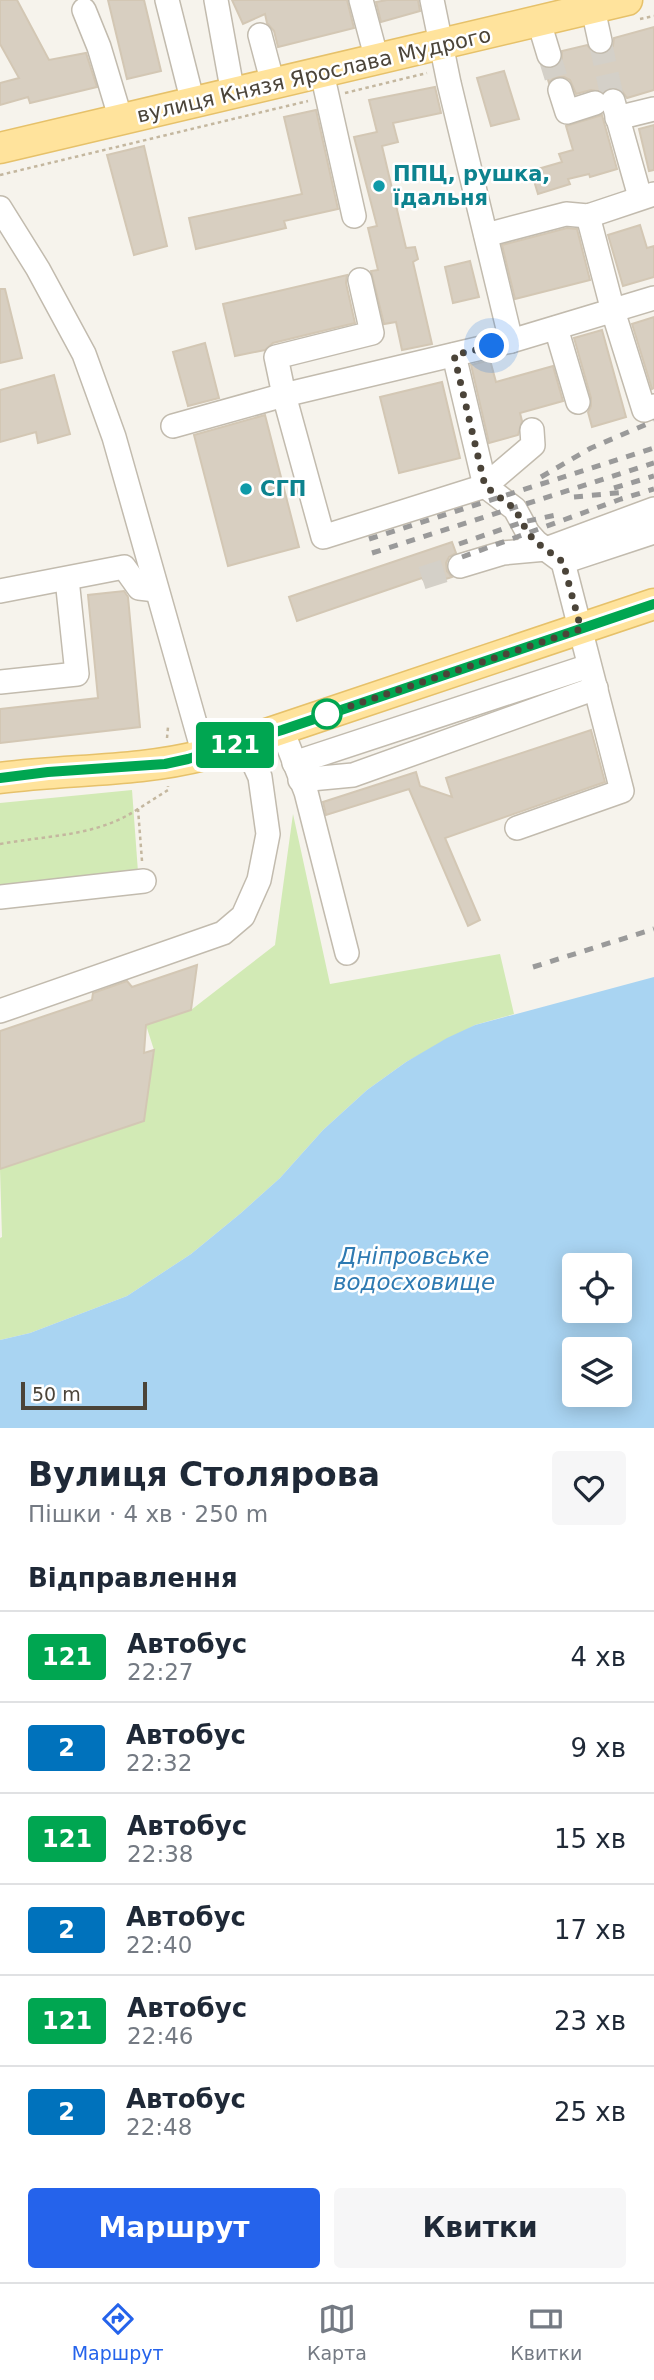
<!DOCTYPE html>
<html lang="uk">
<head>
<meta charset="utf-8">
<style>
	:root { --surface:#fff; --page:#f6f6f7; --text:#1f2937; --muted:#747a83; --line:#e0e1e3; --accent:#2563eb }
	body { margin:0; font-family:"DejaVu Sans",sans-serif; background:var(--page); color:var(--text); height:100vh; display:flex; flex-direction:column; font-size:26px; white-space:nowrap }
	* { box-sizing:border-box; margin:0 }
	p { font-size:23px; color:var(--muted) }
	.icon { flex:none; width:38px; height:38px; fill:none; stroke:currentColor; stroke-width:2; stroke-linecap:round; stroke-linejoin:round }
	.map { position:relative; height:1428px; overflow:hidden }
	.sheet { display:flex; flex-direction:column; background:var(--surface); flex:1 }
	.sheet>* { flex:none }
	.badge { padding:0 14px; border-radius:5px; font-size:24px; line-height:46px }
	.tools { position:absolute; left:562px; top:1253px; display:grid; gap:14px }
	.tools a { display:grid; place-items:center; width:70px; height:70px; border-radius:7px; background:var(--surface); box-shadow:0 4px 18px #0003; font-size:35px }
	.scale { position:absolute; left:21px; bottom:18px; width:126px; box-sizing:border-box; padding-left:7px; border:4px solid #4b4439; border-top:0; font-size:19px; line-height:24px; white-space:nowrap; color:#4b4439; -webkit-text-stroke:5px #fff; paint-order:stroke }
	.you { position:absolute; width:35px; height:35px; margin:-18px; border:5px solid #fff; border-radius:50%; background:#1a73e8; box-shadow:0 0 0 10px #1a73e833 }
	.map>.badge { position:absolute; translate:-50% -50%; box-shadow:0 0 0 4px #fff }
	h2 { padding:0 28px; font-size:26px; line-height:63px }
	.round { display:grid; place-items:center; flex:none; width:74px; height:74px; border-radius:7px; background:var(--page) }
	.summary { display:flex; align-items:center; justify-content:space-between; height:119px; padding:0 28px }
	h1 { font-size:33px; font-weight:700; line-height:52px }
	.cta { display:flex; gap:14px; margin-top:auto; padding:14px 28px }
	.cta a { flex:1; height:80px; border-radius:7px; background:var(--accent); color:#fff; font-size:28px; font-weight:700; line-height:80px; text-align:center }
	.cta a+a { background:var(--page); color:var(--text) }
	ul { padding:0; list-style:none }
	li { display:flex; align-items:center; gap:21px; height:91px; padding:0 28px; border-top:2px solid var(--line) }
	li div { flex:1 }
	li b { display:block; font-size:26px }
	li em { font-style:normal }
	li .badge { min-width:77px; font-weight:700; text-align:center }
	.menu { display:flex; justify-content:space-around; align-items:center; height:98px; border-top:2px solid var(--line); background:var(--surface); font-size:19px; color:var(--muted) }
	.menu a { display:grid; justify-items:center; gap:4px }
	.menu .active { color:var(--accent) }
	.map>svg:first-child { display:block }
	.green { fill:#d2eab5 }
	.water { fill:#a9d4f2; fill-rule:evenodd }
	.building { fill:#d8cfc1; stroke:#d3c7b4; stroke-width:2 }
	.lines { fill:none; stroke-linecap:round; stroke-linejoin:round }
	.minor-tunnel { stroke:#d4d0c8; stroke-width:23; stroke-dasharray:23 11; stroke-linecap:butt }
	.minor-casing { stroke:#c2bbae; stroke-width:26 }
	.major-casing { stroke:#e6c16a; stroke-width:33 }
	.path { stroke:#c4b79f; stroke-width:2.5; stroke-dasharray:3.5 3.5; stroke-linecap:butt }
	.minor { stroke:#fff; stroke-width:23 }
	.major { stroke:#ffe39c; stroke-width:30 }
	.rail { stroke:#9a9a9a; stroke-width:5; stroke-dasharray:9 9; stroke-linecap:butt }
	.line-casing { stroke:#fff; stroke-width:16 }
	.line { stroke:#00a651; stroke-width:10 }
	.walk { stroke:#4b4439; stroke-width:7; stroke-dasharray:0 12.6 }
	.culture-dot { fill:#0f9aa8; stroke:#fff; stroke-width:2.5 }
	.stop-dot { fill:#fff; stroke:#00a651; stroke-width:3.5 }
	.labels { text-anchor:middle; stroke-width:5; stroke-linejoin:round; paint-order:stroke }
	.street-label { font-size:21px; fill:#4b4439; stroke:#fff }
	.culture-label { font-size:21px; font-weight:bold; fill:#0d838f; stroke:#fff; text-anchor:start }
	.water-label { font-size:23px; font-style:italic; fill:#2e7ab2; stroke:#fff }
</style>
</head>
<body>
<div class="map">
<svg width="654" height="1428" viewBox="0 0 654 1428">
	<rect width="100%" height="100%" fill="#f6f3ec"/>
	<g class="green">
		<polygon points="132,790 138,872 0,886 0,803"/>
		<polygon points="293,814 330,984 500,954 514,1014 475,1025 406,1062 367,1090 323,1130 280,1178 241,1213 191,1254 127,1296 30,1333 0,1340 0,1238 2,1237 0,1169 144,1121 154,1050 146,1025 191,1010 275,945"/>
	</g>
	<path class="water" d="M 654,977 L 654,1428 L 0,1428 L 0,1340 L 30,1333 L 127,1296 L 191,1254 L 241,1213 L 280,1178 L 323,1130 L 367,1090 L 406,1062 L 447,1038 L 475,1025 ZM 574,1265 L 620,1265 L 620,1311 L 574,1311 ZM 574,1349 L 620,1349 L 620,1395 L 574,1395 Z"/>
	<g class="building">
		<polygon points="0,0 17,0 49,60 86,53 97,87 30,103 28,97 0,105 0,83 19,78 0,44"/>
		<polygon points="108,0 144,0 161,71 127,79"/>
		<polygon points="232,0 347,0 354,28 278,47 274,31 267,23 265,14 243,24"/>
		<polygon points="387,0 418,0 420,11 381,22 376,2"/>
		<polygon points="654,27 654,90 627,98 622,91 616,87 609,88 603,92 591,90 576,94 570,80 564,77 555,77 549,83 544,68 552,69 559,65 562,59 562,51 587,45 595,54 604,54 613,46 614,38"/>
		<polygon points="504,71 519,119 491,126 477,78"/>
		<polygon points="435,87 441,113 393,123 398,142 382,146 406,248 415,247 418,259 413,262 432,344 402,350 396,322 384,324 371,271 378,270 368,228 377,226 354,137 377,132 369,100"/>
		<polygon points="316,110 338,209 284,221 286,228 196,249 189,218 302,194 284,117"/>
		<polygon points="602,115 617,169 590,177 589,174 568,179 570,184 538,194 531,171 562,162 559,154 573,150 566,126"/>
		<polygon points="654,125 654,170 649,171 639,129"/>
		<polygon points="144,146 167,246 134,255 107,155"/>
		<polygon points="640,225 647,248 654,246 654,277 623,286 608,235"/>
		<polygon points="567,228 577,229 590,280 515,299 502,245"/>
		<polygon points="470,261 479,297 453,303 445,267"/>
		<polygon points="347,275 346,283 355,323 273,343 265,350 235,356 223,304"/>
		<polygon points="0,289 5,289 22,358 0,363"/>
		<polygon points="654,317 654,388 652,389 632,324"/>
		<polygon points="602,330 626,417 592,427 588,412 591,406 591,398 574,338"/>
		<polygon points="205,343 219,398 188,406 173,352"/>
		<polygon points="490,360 496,382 553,366 563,401 520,413 522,421 518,435 489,443 471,365"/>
		<polygon points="54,375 70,434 38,443 36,432 0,442 0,390"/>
		<polygon points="442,382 460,458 399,473 380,397"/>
		<polygon points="265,415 299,547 228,566 194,435"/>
		<polygon points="452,542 456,553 449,557 446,563 447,571 452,577 427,585 422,578 297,621 289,597"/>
		<polygon points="124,591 128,597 140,727 0,743 0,709 98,698 88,595"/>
		<polygon points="591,730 605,782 445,838 480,920 468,926 409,789 326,815 323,802 416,772 420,786 452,797 446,778"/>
		<polygon points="197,965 191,1010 146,1025 144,1053 154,1050 144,1121 0,1169 0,1031 92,1000 93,993 127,981 132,987"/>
	</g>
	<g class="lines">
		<g class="minor-tunnel">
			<polyline points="600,41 613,101"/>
			<polyline points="549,55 560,90"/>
			<polyline points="422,578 460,566"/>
		</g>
		<g class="minor-casing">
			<g id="minor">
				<polyline points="167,0 193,103"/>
				<polyline points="216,0 233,94"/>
				<polyline points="361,0 377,60"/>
				<polyline points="432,0 449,83 511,341"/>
				<polyline points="593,9 600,41"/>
				<polyline points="84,10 99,47 121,120"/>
				<polyline points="539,22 549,55"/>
				<polyline points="260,35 273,84"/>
				<polyline points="322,73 354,216"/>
				<polyline points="560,90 567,112 595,103"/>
				<polyline points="613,101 640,197"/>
				<polyline points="617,118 654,109"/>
				<polyline points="0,208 38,269 84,354 114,437 204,755"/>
				<polyline points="588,216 613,311 644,410 654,406"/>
				<polyline points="486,235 566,214 588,216 654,194"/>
				<polyline points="360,280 372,333 276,357 284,395 323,537 485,486 533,445 532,430"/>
				<polyline points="556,328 578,402"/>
				<polyline points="454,355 485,486 515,509 528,533 536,542 563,562 622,791 517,828"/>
				<polyline points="173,426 284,395 511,341 654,298"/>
				<polyline points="563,562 654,532"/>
				<polyline points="460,566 503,553 546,549 654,509"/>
				<polyline points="0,591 124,567 139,588 156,590"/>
				<polyline points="0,682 77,674 67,579"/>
				<polyline points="282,730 306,792 347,953"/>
				<polyline points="294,763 589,666"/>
				<polyline points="300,780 353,775 596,688"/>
				<polyline points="0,897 144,881"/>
				<polyline points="0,1011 223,933 243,916 259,880 268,834 260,777 244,742"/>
			</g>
		</g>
		<g class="major-casing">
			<g id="major">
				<polyline points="0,148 627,0"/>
				<path d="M 0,778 C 67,769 138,772 204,755 L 654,604"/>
			</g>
		</g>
		<g class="path">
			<polyline points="640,19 654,16"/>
			<polyline points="345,93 427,73"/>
			<polyline points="0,175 308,101"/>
			<polyline points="167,738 168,727"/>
			<path d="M 0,844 C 48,835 96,837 138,809"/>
			<polyline points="142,861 138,809 168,790 168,786"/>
		</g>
		<use href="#minor" class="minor"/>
		<use href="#major" class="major"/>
		<g class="rail">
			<polyline points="541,477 591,448 654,421"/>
			<polyline points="614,488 654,476"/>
			<polyline points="574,497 626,492"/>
			<polyline points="369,539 654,448"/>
			<polyline points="459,544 523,522 556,515"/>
			<polyline points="372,553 654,463"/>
			<polyline points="462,557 621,499 654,489"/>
			<polyline points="533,967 654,929"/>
		</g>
	</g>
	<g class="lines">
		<g class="line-casing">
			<polyline id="line" points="0,778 48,772 165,764 188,759 282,730 654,604"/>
		</g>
		<use href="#line" class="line"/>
		<polyline class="walk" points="327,714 581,629 563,562 536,542 528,533 515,509 485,486 454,355 492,346"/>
	</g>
	<g class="culture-dot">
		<circle cx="379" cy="186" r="7"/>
		<circle cx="246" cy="489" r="7"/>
	</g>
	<circle class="stop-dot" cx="327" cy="714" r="14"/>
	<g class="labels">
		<g class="street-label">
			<text transform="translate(314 75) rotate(-13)" y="7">вулиця Князя Ярослава Мудрого</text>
		</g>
		<g class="culture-label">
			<text x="393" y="181">ППЦ, рушка,<tspan x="393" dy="24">їдальня</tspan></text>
			<text x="260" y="496">СГП</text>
		</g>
		<g class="water-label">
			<text x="414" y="1264">Дніпровське<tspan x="414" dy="26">водосховище</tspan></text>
		</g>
	</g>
</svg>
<div class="tools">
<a><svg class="icon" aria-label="locate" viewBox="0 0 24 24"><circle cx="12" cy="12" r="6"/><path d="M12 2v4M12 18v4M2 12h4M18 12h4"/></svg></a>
<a><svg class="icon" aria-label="layers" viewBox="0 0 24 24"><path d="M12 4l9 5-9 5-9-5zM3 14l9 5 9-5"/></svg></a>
</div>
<div class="scale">50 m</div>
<div class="you" style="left:492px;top:346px"></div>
<b class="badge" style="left:235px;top:745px;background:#00a651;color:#fff">121</b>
</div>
<section class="sheet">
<div class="summary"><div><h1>Вулиця Столярова</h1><p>Пішки · 4 хв · 250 m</p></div><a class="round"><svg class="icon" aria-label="heart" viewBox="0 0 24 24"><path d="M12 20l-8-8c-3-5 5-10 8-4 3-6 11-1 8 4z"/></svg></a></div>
<h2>Відправлення</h2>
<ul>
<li><span class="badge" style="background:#00a651;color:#fff">121</span><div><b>Автобус</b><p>22:27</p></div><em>4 хв</em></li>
<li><span class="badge" style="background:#0072bc;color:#fff">2</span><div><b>Автобус</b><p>22:32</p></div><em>9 хв</em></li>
<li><span class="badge" style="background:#00a651;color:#fff">121</span><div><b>Автобус</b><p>22:38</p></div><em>15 хв</em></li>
<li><span class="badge" style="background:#0072bc;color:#fff">2</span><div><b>Автобус</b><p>22:40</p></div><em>17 хв</em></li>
<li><span class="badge" style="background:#00a651;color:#fff">121</span><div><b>Автобус</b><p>22:46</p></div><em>23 хв</em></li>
<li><span class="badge" style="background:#0072bc;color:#fff">2</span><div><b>Автобус</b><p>22:48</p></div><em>25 хв</em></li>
</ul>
<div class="cta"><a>Маршрут</a><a>Квитки</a></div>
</section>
<nav class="menu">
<a class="active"><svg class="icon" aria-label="directions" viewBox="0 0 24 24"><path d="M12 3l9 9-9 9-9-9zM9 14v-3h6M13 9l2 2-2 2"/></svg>Маршрут</a>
<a><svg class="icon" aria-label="map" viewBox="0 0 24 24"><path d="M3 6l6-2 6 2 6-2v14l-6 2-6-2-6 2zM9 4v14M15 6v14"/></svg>Карта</a>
<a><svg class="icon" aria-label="tickets" viewBox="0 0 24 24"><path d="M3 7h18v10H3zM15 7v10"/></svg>Квитки</a>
</nav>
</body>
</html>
